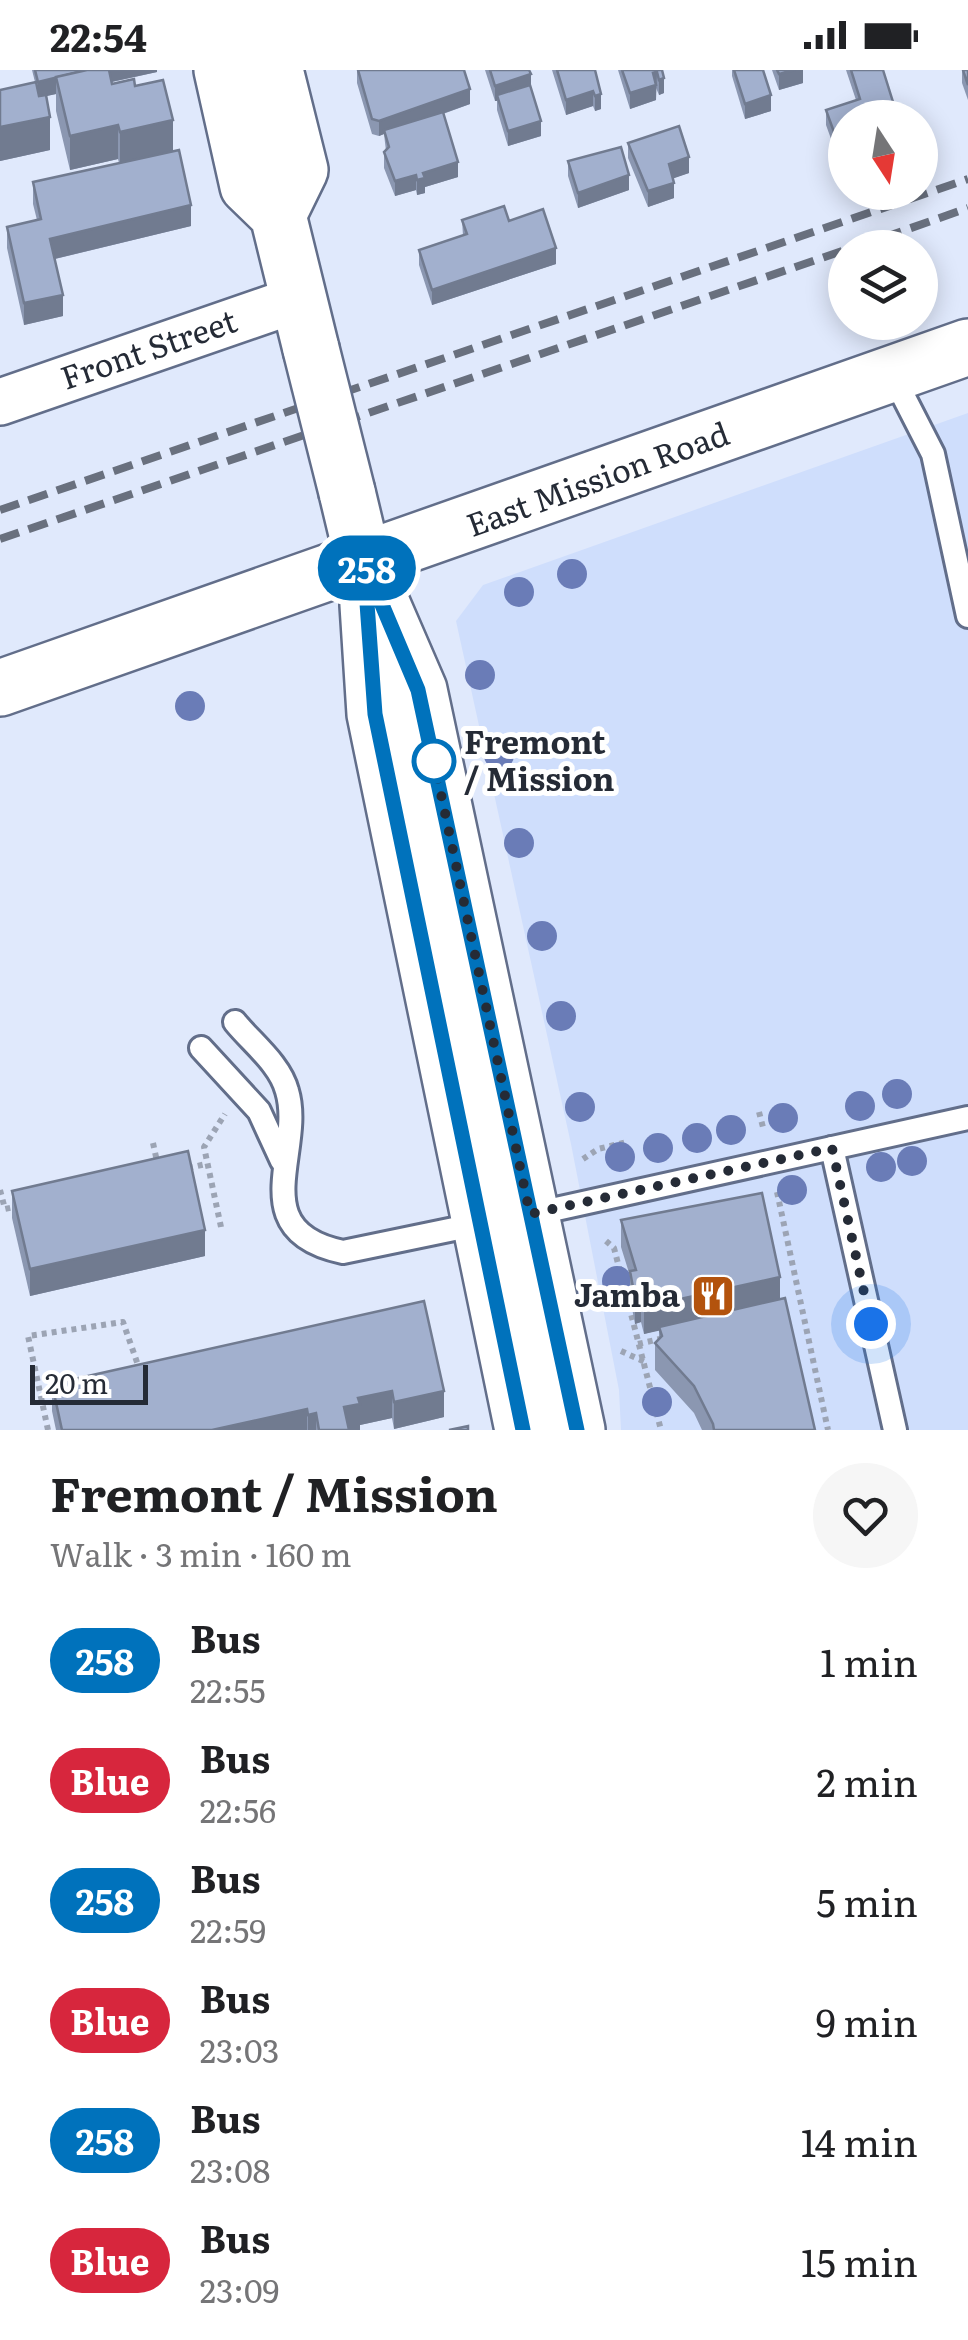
<!DOCTYPE html>
<html lang="en">
<head>
<meta charset="utf-8">
<style>
	:root { --surface:#fff; --page:#f6f6f6; --text:#202124; --muted:#757577 }
	body { margin:0; font-family:Literata,serif; background:var(--page); color:var(--text); height:100vh; display:flex; flex-direction:column; font-size:38px; white-space:nowrap }
	* { box-sizing:border-box; margin:0 }
	p { font-size:32px; color:var(--muted) }
	.icon { flex:none; width:55px; height:55px; fill:none; stroke:currentColor; stroke-width:2; stroke-linecap:round; stroke-linejoin:round }
	.map { position:relative; height:1360px; overflow:hidden }
	.sheet { display:flex; flex-direction:column; background:var(--surface); flex:1 }
	.sheet>* { flex:none }
	.badge { padding:0 20px; border-radius:32px; font-size:35px; line-height:65px }
	.needle { width:65px; rotate:168deg }
	.tools { position:absolute; left:828px; top:30px; display:grid; gap:20px }
	.tools a { display:grid; place-items:center; width:110px; height:110px; border-radius:50%; background:var(--surface); box-shadow:0 5px 25px #0003; font-size:50px }
	.scale { position:absolute; left:30px; bottom:25px; width:118px; box-sizing:border-box; padding-left:10px; border:5px solid #252b36; border-top:0; font-size:28px; line-height:35px; white-space:nowrap; color:#252b36; -webkit-text-stroke:8px #fff; paint-order:stroke }
	.you { position:absolute; width:50px; height:50px; margin:-25px; border:8px solid #fff; border-radius:50%; background:#1a73e8; box-shadow:0 0 0 15px #1a73e833 }
	.map>.badge { position:absolute; translate:-50% -50%; box-shadow:0 0 0 5px #fff }
	.round { display:grid; place-items:center; flex:none; width:105px; height:105px; border-radius:52px; background:var(--page) }
	.headline { display:flex; align-items:center; justify-content:space-between; height:170px; padding:0 50px }
	h1 { font-size:48px; font-weight:700; line-height:75px }
	ul { padding:0; list-style:none }
	li { display:flex; align-items:center; gap:30px; height:120px; padding:0 50px }
	li div { flex:1 }
	li b { display:block; font-size:38px }
	li em { font-style:normal }
	li .badge { min-width:110px; font-weight:700; text-align:center }
	.status { display:flex; justify-content:space-between; align-items:center; height:70px; padding:0 50px; background:var(--surface); direction:ltr }
	.status svg { height:28px; fill:currentColor }
	.map>svg:first-child { display:block }
	.built { fill:#cfdefc }
	.lines { fill:none; stroke-linecap:round; stroke-linejoin:round }
	.service-casing { stroke:#626e8a; stroke-width:28 }
	.minor-casing { stroke:#626e8a; stroke-width:50 }
	.secondary-casing { stroke:#626e8a; stroke-width:60 }
	.path { stroke:#9ca4b4; stroke-width:6; stroke-dasharray:5 5; stroke-linecap:butt }
	.service { stroke:#fff; stroke-width:22 }
	.minor { stroke:#fff; stroke-width:45 }
	.secondary { stroke:#fff; stroke-width:55 }
	.rail { stroke:#69707e; stroke-width:8; stroke-dasharray:20 10; stroke-linecap:butt }
	.secondary-bridge-casing { stroke:#626e8a; stroke-width:60; stroke-linecap:butt }
	.secondary-bridge { stroke:#fff; stroke-width:55 }
	.tree { fill:#6a7cb7 }
	.wall { fill:#8b97b1 }
	.shaded-wall { fill:#717b90 }
	.building { fill:#a2b0ce; stroke:#717b90; stroke-width:2.5 }
	.line-casing { stroke:#fff; stroke-width:22 }
	.line { stroke:#0072bc; stroke-width:15 }
	.walk { stroke:#252b36; stroke-width:10; stroke-dasharray:0 18 }
	.stop-dot { fill:#fff; stroke:#0072bc; stroke-width:5 }
	.labels { text-anchor:middle; stroke-width:10; stroke-linejoin:round; paint-order:stroke }
	.street-label { font-size:32px; fill:#252b36; stroke:#fff }
	.stop-label { font-size:32px; font-weight:bold; fill:#252b36; stroke:#fff; text-anchor:start }
	.poi-label { font-size:32px; font-weight:bold; fill:#252b36; stroke:#fff; text-anchor:end }
</style>
</head>
<body>
<div class="status"><b>22:54</b><svg viewBox="0 0 49 12"><path d="M0 12V9h3v3zM5 12V6h3v6zM10 12V3h3v9zM15 12V0h3v12zM26 1h20v11H26zM47 4h2v5h-2z"/></svg></div>
<div class="map">
<svg width="968" height="1360" viewBox="0 0 968 1360">
	<rect width="100%" height="100%" fill="#e0e9fc"/>
	<polygon class="built" points="968,343 968,1360 621,1360 619,1320 571,1074 456,551 483,515"/>
	<g class="lines">
		<g class="service-casing">
			<g id="service">
				<polyline points="892,304 933,384 968,546"/>
				<path d="M 235,952 C 252,973 280,994 287,1021 C 305,1080 241,1161 343,1182 L 483,1153"/>
				<polyline points="201,978 259,1041 282,1091"/>
				<polyline points="832,1078 895,1360"/>
				<polyline points="529,1145 968,1048"/>
			</g>
		</g>
		<g class="minor-casing">
			<polyline id="minor" points="0,332 298,229"/>
		</g>
		<g class="secondary-casing">
			<g id="secondary">
				<polyline points="222,0 248,116 278,145 311,279"/>
				<polyline points="275,0 300,100 278,145"/>
				<polyline points="347,422 364,493 419,620 577,1360"/>
				<polyline points="368,535 375,644 523,1360"/>
				<polyline points="0,618 968,277"/>
			</g>
		</g>
		<g class="path">
			<polyline points="759,1042 764,1061"/>
			<polyline points="153,1073 158,1096"/>
			<polyline points="583,1089 598,1079 627,1072"/>
			<polyline points="188,1098 206,1094"/>
			<polyline points="0,1120 5,1139 19,1136"/>
			<polyline points="777,1122 828,1360"/>
			<polyline points="221,1157 204,1077 225,1044"/>
			<polyline points="606,1171 614,1178 661,1360"/>
			<polyline points="638,1274 664,1268"/>
			<polyline points="621,1281 645,1292"/>
			<polyline points="48,1360 28,1266 123,1252 139,1298"/>
		</g>
		<use href="#service" class="service"/>
		<use href="#minor" class="minor"/>
		<use href="#secondary" class="secondary"/>
		<g class="rail">
			<polyline points="854,178 968,138"/>
			<polyline points="0,440 968,109"/>
			<polyline points="0,469 845,180"/>
		</g>
		<g class="secondary-bridge-casing">
			<polyline id="secondary-bridge" points="311,279 347,422"/>
		</g>
		<use href="#secondary-bridge" class="secondary-bridge"/>
	</g>
	<g class="tree">
		<circle cx="572" cy="504" r="15"/>
		<circle cx="519" cy="522" r="15"/>
		<circle cx="480" cy="605" r="15"/>
		<circle cx="190" cy="636" r="15"/>
		<circle cx="499" cy="685" r="15"/>
		<circle cx="519" cy="773" r="15"/>
		<circle cx="542" cy="866" r="15"/>
		<circle cx="561" cy="946" r="15"/>
		<circle cx="897" cy="1024" r="15"/>
		<circle cx="860" cy="1036" r="15"/>
		<circle cx="580" cy="1037" r="15"/>
		<circle cx="783" cy="1048" r="15"/>
		<circle cx="731" cy="1060" r="15"/>
		<circle cx="697" cy="1068" r="15"/>
		<circle cx="658" cy="1078" r="15"/>
		<circle cx="620" cy="1087" r="15"/>
		<circle cx="912" cy="1091" r="15"/>
		<circle cx="881" cy="1097" r="15"/>
		<circle cx="792" cy="1120" r="15"/>
		<circle cx="617" cy="1211" r="15"/>
		<circle cx="657" cy="1332" r="15"/>
	</g>
	<g class="wall">
		<polygon points="32,0 157,0 157,2 112,12 112,14 135,16 173,81 191,156 55,189 63,246 24,255 7,178 7,157 37,150 33,134 33,112 119,93 118,89 70,100 56,41 56,24 46,26 50,80 0,91 0,20 35,12"/>
		<polygon points="357,0 470,34 443,44 458,107 425,117 425,123 417,125 416,120 395,126 384,98 384,82 386,81 384,64 379,66 372,64 357,13"/>
		<polygon points="485,0 529,0 531,18 541,66 508,76 497,40 497,31 495,31"/>
		<polygon points="552,0 595,0 601,39 595,41 593,36 566,45"/>
		<polygon points="618,0 662,0 664,23 659,25 656,18 656,30 630,39"/>
		<polygon points="732,0 763,0 771,41 745,49 732,6"/>
		<polygon points="772,0 803,0 803,13 779,20"/>
		<polygon points="846,0 883,0 843,102 826,55 826,40 856,30"/>
		<polygon points="962,0 968,0 968,30 962,13"/>
		<polygon points="628,73 689,103 673,108 674,128 648,137 628,88"/>
		<polygon points="568,91 629,120 578,138 568,106"/>
		<polygon points="462,150 509,151 556,194 432,235 419,195 419,180 463,166"/>
		<polygon points="12,1121 205,1186 30,1226 12,1148"/>
		<polygon points="621,1150 780,1229 815,1360 702,1360 694,1343 655,1300 655,1273 659,1269 659,1260 644,1264 641,1252 635,1254 630,1228 630,1206 621,1177"/>
		<polygon points="424,1231 444,1347 394,1359 392,1348 360,1355 360,1360 56,1360 52,1341 52,1314"/>
	</g>
	<g class="shaded-wall">
		<polygon points="95,0 157,0 157,2 60,23"/>
		<polygon points="795,0 803,0 803,13 779,20 779,4"/>
		<polygon points="657,2 656,30 630,39 630,23 653,3"/>
		<polygon points="531,4 531,20 497,25 497,31 495,31 495,16"/>
		<polygon points="56,8 56,24 38,28 38,12"/>
		<polygon points="664,8 664,23 659,25 659,10"/>
		<polygon points="470,19 470,34 385,64 384,60 384,64 379,66 379,51"/>
		<polygon points="593,21 593,36 566,45 566,30"/>
		<polygon points="601,24 601,39 595,41 595,26"/>
		<polygon points="771,25 771,41 745,49 745,34"/>
		<polygon points="50,47 50,80 0,91 0,57"/>
		<polygon points="173,50 173,84 120,96 120,62"/>
		<polygon points="541,51 541,66 508,76 508,61"/>
		<polygon points="118,55 118,89 70,100 70,66"/>
		<polygon points="689,87 689,103 669,110 669,94"/>
		<polygon points="458,92 458,107 425,117 425,123 417,125 417,110 423,103"/>
		<polygon points="416,105 416,120 395,126 395,111"/>
		<polygon points="629,105 629,120 578,138 578,123"/>
		<polygon points="674,113 674,128 648,137 648,121"/>
		<polygon points="191,135 191,156 50,190 50,169"/>
		<polygon points="556,178 556,194 432,235 432,220"/>
		<polygon points="63,225 63,246 24,255 24,233"/>
		<polygon points="205,1160 205,1186 30,1226 30,1199"/>
		<polygon points="780,1207 780,1234 644,1264 644,1237"/>
		<polygon points="641,1226 641,1252 635,1254 635,1228"/>
		<polygon points="392,1321 392,1348 360,1355 360,1360 344,1360 344,1337 358,1328"/>
		<polygon points="444,1321 444,1347 394,1359 394,1332"/>
		<polygon points="307,1339 307,1360 212,1360"/>
		<polygon points="316,1343 316,1360 308,1360 308,1345"/>
	</g>
	<g class="building">
		<polygon points="35,0 87,0 38,12"/>
		<polygon points="87,0 109,0 112,14 134,9 135,16 163,10 173,50 120,62 118,55 70,66 56,7"/>
		<polygon points="358,0 464,0 470,19 379,51 372,49"/>
		<polygon points="490,0 529,0 531,4 495,16"/>
		<polygon points="557,0 595,0 601,24 595,26 593,21 566,30"/>
		<polygon points="622,0 662,0 664,8 659,10 657,2 653,3 656,15 630,23"/>
		<polygon points="734,0 763,0 771,25 745,34"/>
		<polygon points="777,0 795,0 779,4"/>
		<polygon points="851,0 883,0 898,48 845,48 845,86 843,87 826,40 860,29"/>
		<polygon points="963,0 968,0 968,15"/>
		<polygon points="36,12 39,26 46,25 50,47 0,57 0,20"/>
		<polygon points="530,15 541,51 508,61 497,25"/>
		<polygon points="443,42 458,92 423,103 425,108 417,110 416,105 395,111 384,82 389,77 384,60"/>
		<polygon points="679,56 689,87 669,94 674,113 648,121 628,73"/>
		<polygon points="621,77 629,105 578,123 568,91"/>
		<polygon points="179,80 191,135 50,169 63,225 24,233 7,157 41,149 33,112"/>
		<polygon points="504,136 509,151 543,139 556,178 432,220 419,180 467,164 462,150"/>
		<polygon points="188,1081 205,1160 30,1199 12,1121"/>
		<polygon points="762,1123 780,1207 644,1237 641,1226 635,1228 630,1201 636,1200 621,1150"/>
		<polygon points="785,1228 815,1360 714,1360 713,1354 694,1316 655,1273 662,1266 659,1257"/>
		<polygon points="424,1231 444,1321 394,1332 392,1321 358,1328 360,1334 344,1337 349,1360 319,1360 316,1343 308,1345 307,1339 212,1360 62,1360 52,1314"/>
		<polygon points="468,1356 468,1360 449,1360"/>
	</g>
	<g class="lines">
		<g class="line-casing">
			<polyline id="line" points="523,1360 375,644 364,492 418,620 577,1360"/>
		</g>
		<use href="#line" class="line"/>
		<polyline class="walk" points="434,691 530,1144 832,1078 871,1254"/>
	</g>
	<defs>
		<g id="restaurant-square" transform="scale(2.25)"><rect x="-9" y="-9" width="18" height="18" rx="4" fill="#b3530d" stroke="#fff"/><path d="M-5-6h1v4h1v-4h1v4h1v-4h1v5L-1.5 .5V6h-2V.5L-5-1ZM5-6V6H3V1.5H1.5Q1.5-4 5-6Z" fill="#fff"/></g>
	</defs>
	<g fill-rule="evenodd">
		<use href="#restaurant-square" x="713" y="1226"/>
	</g>
	<circle class="stop-dot" cx="434" cy="691" r="20"/>
	<g class="labels">
		<g class="street-label">
			<text transform="translate(149 280) rotate(-19)" y="11">Front Street</text>
			<text transform="translate(598 410) rotate(-20)" y="11">East Mission Road</text>
		</g>
		<g class="stop-label">
			<text x="464" y="684">Fremont<tspan x="464" dy="37">/ Mission</tspan></text>
		</g>
		<g class="poi-label">
			<text x="680" y="1237">Jamba</text>
		</g>
	</g>
</svg>
<div class="tools">
<a><svg class="needle" viewBox="-14 -14 28 28"><path d="M0-13l5 13h-10z" fill="#e53935"/><path d="M0 13l5-13h-10z" fill="#757577"/></svg></a>
<a><svg class="icon" aria-label="layers" viewBox="0 0 24 24"><path d="M12 4l9 5-9 5-9-5zM3 14l9 5 9-5"/></svg></a>
</div>
<div class="scale">20 m</div>
<div class="you" style="left:871px;top:1254px"></div>
<b class="badge" style="left:367px;top:498px;background:#0072bc;color:#fff">258</b>
</div>
<section class="sheet">
<div class="headline"><div><h1>Fremont / Mission</h1><p>Walk · 3 min · 160 m</p></div><a class="round"><svg class="icon" aria-label="heart" viewBox="0 0 24 24"><path d="M12 20l-8-8c-3-5 5-10 8-4 3-6 11-1 8 4z"/></svg></a></div>
<ul>
<li><span class="badge" style="background:#0072bc;color:#fff">258</span><div><b>Bus</b><p>22:55</p></div><em>1 min</em></li>
<li><span class="badge" style="background:#d7263d;color:#fff">Blue</span><div><b>Bus</b><p>22:56</p></div><em>2 min</em></li>
<li><span class="badge" style="background:#0072bc;color:#fff">258</span><div><b>Bus</b><p>22:59</p></div><em>5 min</em></li>
<li><span class="badge" style="background:#d7263d;color:#fff">Blue</span><div><b>Bus</b><p>23:03</p></div><em>9 min</em></li>
<li><span class="badge" style="background:#0072bc;color:#fff">258</span><div><b>Bus</b><p>23:08</p></div><em>14 min</em></li>
<li><span class="badge" style="background:#d7263d;color:#fff">Blue</span><div><b>Bus</b><p>23:09</p></div><em>15 min</em></li>
</ul>
</section>
</body>
</html>
